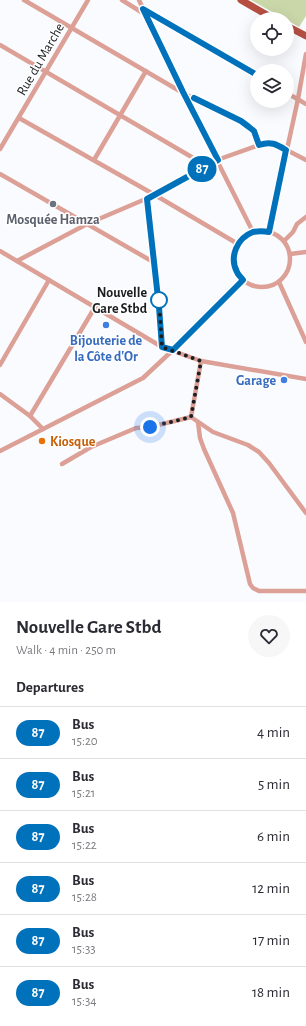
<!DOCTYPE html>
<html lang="en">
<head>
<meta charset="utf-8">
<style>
	:root { --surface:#fff; --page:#f7f7f7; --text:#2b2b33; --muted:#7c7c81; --line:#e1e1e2 }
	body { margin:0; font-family:"Alegreya Sans",sans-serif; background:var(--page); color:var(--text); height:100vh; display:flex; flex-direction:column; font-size:15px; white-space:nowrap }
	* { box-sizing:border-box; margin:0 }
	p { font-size:13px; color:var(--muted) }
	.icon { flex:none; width:22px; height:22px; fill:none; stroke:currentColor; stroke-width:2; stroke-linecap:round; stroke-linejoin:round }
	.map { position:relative; height:602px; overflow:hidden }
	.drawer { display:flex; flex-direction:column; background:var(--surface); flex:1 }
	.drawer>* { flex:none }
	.badge { padding:0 8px; border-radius:13px; font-size:14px; line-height:26px }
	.buttons { position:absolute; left:250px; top:12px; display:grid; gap:8px }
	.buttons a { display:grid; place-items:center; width:44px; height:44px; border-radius:50%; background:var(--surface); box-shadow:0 4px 16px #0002; font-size:20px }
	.you { position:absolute; width:20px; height:20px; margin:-10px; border:3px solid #fff; border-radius:50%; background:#1a73e8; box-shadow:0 0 0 6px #1a73e833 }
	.map>.badge { position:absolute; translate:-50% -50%; box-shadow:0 0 0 2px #fff }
	h2 { padding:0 16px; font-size:15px; line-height:36px }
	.round { display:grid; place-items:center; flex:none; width:42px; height:42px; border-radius:21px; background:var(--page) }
	.head { display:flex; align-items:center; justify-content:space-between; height:68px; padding:0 16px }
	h1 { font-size:19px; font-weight:600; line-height:30px }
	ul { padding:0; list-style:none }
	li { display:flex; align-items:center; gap:12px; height:52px; padding:0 16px; border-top:1px solid var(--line) }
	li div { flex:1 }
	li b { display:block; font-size:15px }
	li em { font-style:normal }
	li .badge { min-width:44px; font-weight:700; text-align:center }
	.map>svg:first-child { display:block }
	.green { fill:#cad7a9 }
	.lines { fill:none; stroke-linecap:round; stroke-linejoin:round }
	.street { stroke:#dca096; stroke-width:4.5 }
	.primary { stroke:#b64f42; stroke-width:7 }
	.line-casing { stroke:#fff; stroke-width:9 }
	.line { stroke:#0072bc; stroke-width:6 }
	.walk { stroke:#1c1e21; stroke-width:4; stroke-dasharray:0 7.2 }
	.worship-dot { fill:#6b7280; stroke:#fff; stroke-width:1.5 }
	.stop-dot { fill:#fff; stroke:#0072bc; stroke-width:2 }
	.shop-dot { fill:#3f7fe0; stroke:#fff; stroke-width:1.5 }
	.food-dot { fill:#e8710a; stroke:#fff; stroke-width:1.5 }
	.labels { text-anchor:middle; stroke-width:3; stroke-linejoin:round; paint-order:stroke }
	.street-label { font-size:14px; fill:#1c1e21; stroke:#fff }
	.worship-label { font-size:14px; font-weight:bold; fill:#5b616d; stroke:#fff }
	.stop-label { font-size:14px; font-weight:bold; fill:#1c1e21; stroke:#fff; text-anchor:end }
	.shop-label { font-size:14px; font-weight:bold; fill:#366cbe; stroke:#fff }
	.food-label { font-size:14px; font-weight:bold; fill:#c56008; stroke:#fff; text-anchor:start }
</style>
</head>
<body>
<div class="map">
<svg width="306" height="602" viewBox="0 0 306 602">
	<rect width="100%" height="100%" fill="#f9fbff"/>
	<polygon class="green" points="251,0 306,0 306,16 299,27 287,20 287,19 285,19"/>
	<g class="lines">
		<g class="street">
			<polyline points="24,0 183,93 241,121 254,131 259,145"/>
			<polyline points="122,0 146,15"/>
			<polyline points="139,0 183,93 253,232"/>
			<polyline points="145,9 257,75"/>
			<polyline points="0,45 207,166"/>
			<polyline points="287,93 306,104"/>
			<polyline points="19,118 155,195 238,244"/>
			<polyline points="0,149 88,0"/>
			<polyline points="94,160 146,71"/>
			<polyline points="0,174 155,263"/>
			<polyline points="147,199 159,307 162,347"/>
			<circle cx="262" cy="259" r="28"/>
			<polyline points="269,232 298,99 306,54"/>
			<polyline points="284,241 293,232 297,224 306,217"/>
			<polyline points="0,251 162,347 201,361 306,379"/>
			<polyline points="290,254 306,252"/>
			<polyline points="17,261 87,224 155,195 217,160 259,145 266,143 272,143 279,146 306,160"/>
			<polyline points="279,282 306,342"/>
			<polyline points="0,365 49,280"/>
			<polyline points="0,394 30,416 43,429"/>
			<polyline points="30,416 95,307"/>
			<polyline points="191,417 213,432 248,445 259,452 269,463 306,513"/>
			<polyline points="198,422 200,438 204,449 233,513 250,584 253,588 259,591 306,591"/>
			<polyline points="0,451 143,378 173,350 243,280"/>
			<polyline points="62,464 91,447 136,428 150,427 191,417 201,361"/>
		</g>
		<g class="primary">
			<polyline points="241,0 274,19"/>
			<polyline points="287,26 306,36"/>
		</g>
	</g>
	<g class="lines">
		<g class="line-casing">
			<path id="line" d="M 194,98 L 241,121 L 249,127 L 254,131 L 259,145 C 271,141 276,144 286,150 L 269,232 C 264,231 258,231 253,232 C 237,238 229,257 237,272 C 238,275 241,277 243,280 L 173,350 L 162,347 L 159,307 L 147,199 L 218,160 L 183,92 L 143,9 L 257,75"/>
		</g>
		<use href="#line" class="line"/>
		<polyline class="walk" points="150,427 191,417 201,361 162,347 159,300"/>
	</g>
	<circle class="worship-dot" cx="53" cy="204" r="4"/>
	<circle class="stop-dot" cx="159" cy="300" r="8"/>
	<g class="shop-dot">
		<circle cx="106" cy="325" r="4"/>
		<circle cx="284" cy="380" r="4"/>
	</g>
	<circle class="food-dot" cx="42" cy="441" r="4"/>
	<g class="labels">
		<g class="street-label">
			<text transform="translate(40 59) rotate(-60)" y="5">Rue du Marche</text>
		</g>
		<g class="worship-label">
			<text x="53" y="224">Mosquée Hamza</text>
		</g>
		<g class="stop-label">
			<text x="147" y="297">Nouvelle<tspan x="147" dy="16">Gare Stbd</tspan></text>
		</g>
		<g class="shop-label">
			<text x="106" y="345">Bijouterie de<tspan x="106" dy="16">la Côte d'Or</tspan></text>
			<text x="276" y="385" text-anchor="end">Garage</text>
		</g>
		<g class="food-label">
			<text x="50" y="446">Kiosque</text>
		</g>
	</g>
</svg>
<div class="buttons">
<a><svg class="icon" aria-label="locate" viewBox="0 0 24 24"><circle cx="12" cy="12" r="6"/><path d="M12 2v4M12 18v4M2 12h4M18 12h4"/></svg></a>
<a><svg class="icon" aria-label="layers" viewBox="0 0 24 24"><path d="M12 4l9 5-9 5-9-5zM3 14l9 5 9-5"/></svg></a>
</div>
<div class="you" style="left:150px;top:427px"></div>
<b class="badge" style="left:202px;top:169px;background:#0072bc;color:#fff">87</b>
</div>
<section class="drawer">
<div class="head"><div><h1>Nouvelle Gare Stbd</h1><p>Walk · 4 min · 250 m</p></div><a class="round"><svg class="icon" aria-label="heart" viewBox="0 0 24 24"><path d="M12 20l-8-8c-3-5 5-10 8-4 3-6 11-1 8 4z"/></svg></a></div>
<h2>Departures</h2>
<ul>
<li><span class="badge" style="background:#0072bc;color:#fff">87</span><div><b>Bus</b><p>15:20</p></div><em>4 min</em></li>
<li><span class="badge" style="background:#0072bc;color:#fff">87</span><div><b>Bus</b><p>15:21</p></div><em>5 min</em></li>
<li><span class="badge" style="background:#0072bc;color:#fff">87</span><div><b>Bus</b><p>15:22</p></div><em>6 min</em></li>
<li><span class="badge" style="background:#0072bc;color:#fff">87</span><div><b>Bus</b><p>15:28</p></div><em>12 min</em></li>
<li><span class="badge" style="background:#0072bc;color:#fff">87</span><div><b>Bus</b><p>15:33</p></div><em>17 min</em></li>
<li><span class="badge" style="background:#0072bc;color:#fff">87</span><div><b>Bus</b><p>15:34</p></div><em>18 min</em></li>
</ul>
</section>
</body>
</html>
